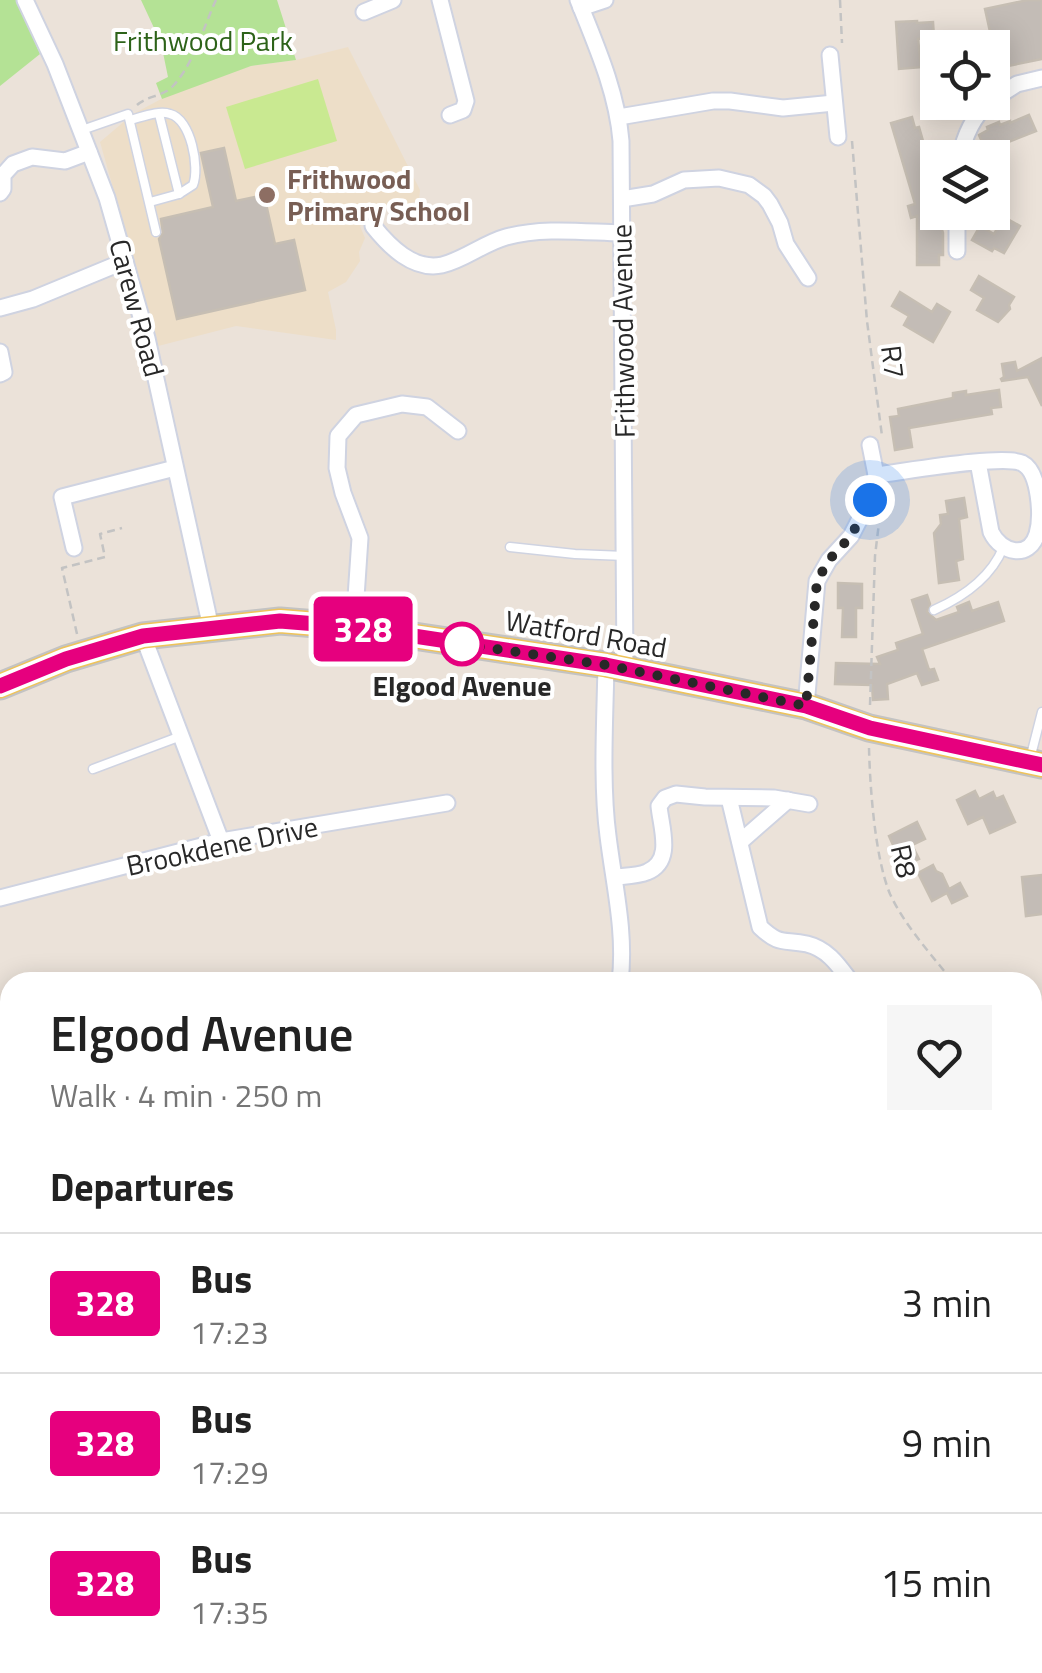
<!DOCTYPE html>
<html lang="en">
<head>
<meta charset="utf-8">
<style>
	:root { --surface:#fff; --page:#f6f6f6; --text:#222; --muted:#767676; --line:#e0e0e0 }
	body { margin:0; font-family:"Titillium Web",sans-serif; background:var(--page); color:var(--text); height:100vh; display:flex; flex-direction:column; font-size:38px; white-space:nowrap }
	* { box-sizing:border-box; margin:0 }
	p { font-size:32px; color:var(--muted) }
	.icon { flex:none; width:55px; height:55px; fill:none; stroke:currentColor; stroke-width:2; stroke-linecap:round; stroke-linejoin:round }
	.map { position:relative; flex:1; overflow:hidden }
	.sheet { position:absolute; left:0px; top:972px; width:1042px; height:702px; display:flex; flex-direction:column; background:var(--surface); border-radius:30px 30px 0 0; box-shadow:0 5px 25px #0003 }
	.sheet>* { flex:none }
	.badge { padding:0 20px; border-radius:8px; font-size:35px; line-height:65px }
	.fabs { position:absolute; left:920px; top:30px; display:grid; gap:20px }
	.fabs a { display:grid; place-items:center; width:90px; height:90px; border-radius:0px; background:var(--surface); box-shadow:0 5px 25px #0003; font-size:50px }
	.you { position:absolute; width:50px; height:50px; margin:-25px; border:8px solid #fff; border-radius:50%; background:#1a73e8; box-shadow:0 0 0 15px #1a73e833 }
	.map>.badge { position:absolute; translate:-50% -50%; box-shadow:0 0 0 5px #fff }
	h2 { padding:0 50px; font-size:38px; line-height:90px }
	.round { display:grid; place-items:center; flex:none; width:105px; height:105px; border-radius:0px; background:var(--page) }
	.summary { display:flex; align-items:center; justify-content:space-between; height:170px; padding:0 50px }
	h1 { font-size:48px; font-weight:600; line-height:75px }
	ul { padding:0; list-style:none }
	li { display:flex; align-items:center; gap:30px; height:140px; padding:0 50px; border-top:2px solid var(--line) }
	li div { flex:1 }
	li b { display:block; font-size:38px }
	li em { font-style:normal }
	li .badge { min-width:110px; font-weight:700; text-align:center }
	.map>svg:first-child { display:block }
	.education { fill:#eddec8 }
	.green { fill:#b4e295 }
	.pitch { fill:#c9e991 }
	.building { fill:#c3bcb6; stroke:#c6beb3; stroke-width:2.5 }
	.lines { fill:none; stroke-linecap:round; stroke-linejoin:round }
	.lane-casing { stroke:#cfd3e1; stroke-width:11 }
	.street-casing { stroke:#cfd3e1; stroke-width:19 }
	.secondary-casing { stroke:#cfd3e1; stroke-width:26 }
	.primary-casing { stroke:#c3c3c3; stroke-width:29 }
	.path { stroke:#c3c3c3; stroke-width:2.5; stroke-dasharray:8 5; stroke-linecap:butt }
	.lane { stroke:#fff; stroke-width:8 }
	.street { stroke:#fff; stroke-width:15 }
	.secondary { stroke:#fff; stroke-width:22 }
	.primary { stroke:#efc359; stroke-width:25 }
	.line-casing { stroke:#fff; stroke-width:22 }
	.line { stroke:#e6007e; stroke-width:15 }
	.walk { stroke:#282828; stroke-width:10; stroke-dasharray:0 18 }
	.education-dot { fill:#8d6e63; stroke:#fff; stroke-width:4 }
	.stop-dot { fill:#fff; stroke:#e6007e; stroke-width:5 }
	.labels { text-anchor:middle; stroke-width:8; stroke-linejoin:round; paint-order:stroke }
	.park-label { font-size:28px; fill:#2d6319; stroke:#fff }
	.education-label { font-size:28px; font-weight:bold; fill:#785e54; stroke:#fff; text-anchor:start }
	.street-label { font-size:28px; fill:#282828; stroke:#fff }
	.stop-label { font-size:28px; font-weight:bold; fill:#282828; stroke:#fff }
</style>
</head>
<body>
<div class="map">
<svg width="1042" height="1673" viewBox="0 0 1042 1673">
	<rect width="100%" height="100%" fill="#ebe2d9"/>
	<polygon class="education" points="348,47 420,190 419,201 376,211 360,226 365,238 359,252 360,261 346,282 328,292 336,330 336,340 236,326 158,346 100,142 133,114 180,89 251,66 296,60"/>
	<g class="green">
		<polygon points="0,0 17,0 40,54 0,86"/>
		<polygon points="141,0 277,0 296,60 251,66 162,99 156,83 168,77 161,43"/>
		<polygon points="1042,1417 1042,1552 1033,1539 1032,1423"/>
	</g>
	<polygon class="pitch" points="318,79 337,141 245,169 226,107"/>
	<g class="building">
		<polygon points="1028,0 1042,0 1042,59 998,68 985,9"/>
		<polygon points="917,21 917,23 933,22 934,38 918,39 921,67 899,69 896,22"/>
		<polygon points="1029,115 1036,131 986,151 979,135 988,130 987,127 999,122 1000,125 1010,121 1010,123"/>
		<polygon points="912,117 915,128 919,127 925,148 940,143 945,157 938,158 938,160 926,163 934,188 930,189 932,199 943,233 943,255 939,255 939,265 917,265 917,216 911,218 908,206 915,204 891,123"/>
		<polygon points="224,148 236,201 264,195 275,244 294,240 305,290 177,319 159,239 163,233 161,219 213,207 201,153"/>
		<polygon points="1004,217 1020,226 1004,253 994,248 992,251 972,240 980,226 994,234"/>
		<polygon points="979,276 1014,297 1009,305 1010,309 998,322 977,310 984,298 971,290"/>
		<polygon points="900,292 932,312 937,304 950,312 933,342 904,325 909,316 892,306"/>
		<polygon points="1042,358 1042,406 1028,377 1002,381 1001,379 1004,377 1002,364 1015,362 1017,371"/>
		<polygon points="999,390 1001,407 991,408 992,414 909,428 912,447 895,450 890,417 899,416 898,409 953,398 953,393 966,391 966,395"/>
		<polygon points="964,498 967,517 959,519 963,559 956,561 959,580 939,583 934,533 941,524 940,515 948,514 946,501"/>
		<polygon points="838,583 862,584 862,608 856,608 856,637 842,637 843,608 838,608"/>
		<polygon points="927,595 930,604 927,612 936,620 959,612 957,607 969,602 972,611 998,602 1004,621 922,649 929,670 934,669 938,680 922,685 917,673 887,684 888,699 873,700 872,685 835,684 836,663 880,664 877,657 898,650 896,643 923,634 912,600"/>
		<polygon points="975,791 979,799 993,792 996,799 1003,796 1015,822 990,833 983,817 968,824 957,800"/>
		<polygon points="917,822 925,839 912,845 919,859 906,865 901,854 898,856 889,836"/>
		<polygon points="933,865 936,871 942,874 949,889 960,883 967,896 952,903 947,893 932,901 918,873"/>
		<polygon points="1042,875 1042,914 1026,916 1022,877"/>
	</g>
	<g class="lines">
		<g class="lane-casing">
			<g id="lane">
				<polyline points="159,114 179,194"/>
				<path d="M 130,120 C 142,117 159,110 170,114 C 191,119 200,168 193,185 L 179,194 L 150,202"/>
				<polyline points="82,130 128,114 156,232"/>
				<polyline points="510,547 575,554 625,556"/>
				<path d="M 934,610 C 963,597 991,577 1003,548"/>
				<polyline points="1030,759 1042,712"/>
				<polyline points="93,769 181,736"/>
			</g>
		</g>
		<g class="street-casing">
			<g id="street">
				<polyline points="25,0 55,64 107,198 147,338 211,628"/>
				<polyline points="440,0 466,101 463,110 450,115"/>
				<path d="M 578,0 C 596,45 617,92 621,141 L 625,669"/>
				<polyline points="581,8 605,0"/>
				<polyline points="364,12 393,0"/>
				<polyline points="830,55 838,137"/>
				<polyline points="992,100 1017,84 1042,78"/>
				<polyline points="619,117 713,101 730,101 783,108 834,103"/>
				<path d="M 960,158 C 964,136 973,117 989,102"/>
				<polyline points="0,193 3,189 3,175 13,164 32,157 65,161 89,152"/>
				<polyline points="622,199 653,194 684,180 719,178 749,185 764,196 770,204 780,223 786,244 808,278"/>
				<path d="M 373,226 C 389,246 413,271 442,265 C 464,260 484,243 506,237 C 543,227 583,232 621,233"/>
				<polyline points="957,251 957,212"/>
				<polyline points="0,308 33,299 125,261"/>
				<polyline points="0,352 4,372 0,374"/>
				<path d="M 876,475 C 903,472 1002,454 1022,463 C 1040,472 1042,517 1037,534 C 1029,560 1001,553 991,532 L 978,462"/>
				<polyline points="74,548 62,497 175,468"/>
				<polyline points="354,627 360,538 343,493 337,468 338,436 356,415 402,404 427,407 458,431"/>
				<polyline points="143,636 221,841"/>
				<path d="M 606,665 C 605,719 601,783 608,836 C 614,885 626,933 620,982"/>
				<polyline points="806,706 817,581 829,560 851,536 870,499 876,475 870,445"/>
				<path d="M 729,798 L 760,927 C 780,946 783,939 807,944 C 828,949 839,966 851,982"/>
				<polyline points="740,842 788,800"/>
				<path d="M 615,877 C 625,876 638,876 647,872 C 674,861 661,828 659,806 L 665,798 L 676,794 L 705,797 L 774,798 L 809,804"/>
				<polyline points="0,898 221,841 447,803"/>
				<polyline points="0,1132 10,1135"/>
				<polyline points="1032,1279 1042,1272"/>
				<polyline points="844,1665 845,1673"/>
				<polyline points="425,1673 431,1665"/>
				<polyline points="991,1673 992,1665"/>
			</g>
		</g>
		<g class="secondary-casing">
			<polyline id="secondary" points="0,1626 10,1652"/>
		</g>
		<g class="primary-casing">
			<polyline id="primary" points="0,686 66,659 143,636 280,621 354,627 606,665 806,706 869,728 1042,765"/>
		</g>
		<g class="path">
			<polyline points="840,0 842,43"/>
			<path d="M 137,105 C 147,96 163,96 172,87 C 194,64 203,28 216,0"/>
			<polyline points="852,141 867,321 882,436"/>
			<polyline points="77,634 62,568 105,557 100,534 122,528"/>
			<polyline points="870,705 875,556 880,514"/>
			<path d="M 869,748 C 870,788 875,858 890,894 C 905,926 931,954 953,982"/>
			<polyline points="1032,1090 1042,1104"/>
		</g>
		<use href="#lane" class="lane"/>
		<use href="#street" class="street"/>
		<use href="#secondary" class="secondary"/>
		<use href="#primary" class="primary"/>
	</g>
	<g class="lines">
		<g class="line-casing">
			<polyline id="line" points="0,686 66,659 143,636 280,621 354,627 606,665 806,706 870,728 1042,765"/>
		</g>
		<use href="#line" class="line"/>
		<polyline class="walk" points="462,644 606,665 806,706 817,581 829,560 851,536 870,500"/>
	</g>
	<circle class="education-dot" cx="267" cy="195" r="10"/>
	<circle class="stop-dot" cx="462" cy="644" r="20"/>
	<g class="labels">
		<g class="park-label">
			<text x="203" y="51">Frithwood Park</text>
		</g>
		<g class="education-label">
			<text x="287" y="189">Frithwood<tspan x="287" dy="32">Primary School</tspan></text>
		</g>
		<g class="street-label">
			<text transform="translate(137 308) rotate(75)" y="10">Carew Road</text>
			<text transform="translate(623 331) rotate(-91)" y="10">Frithwood Avenue</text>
			<text transform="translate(893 362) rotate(83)" y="10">R7</text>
			<text transform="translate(586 634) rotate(10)" y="10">Watford Road</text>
			<text transform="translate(222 846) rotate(-12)" y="10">Brookdene Drive</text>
			<text transform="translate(904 861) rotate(77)" y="10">R8</text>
		</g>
		<g class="stop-label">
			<text x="462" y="696">Elgood Avenue</text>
		</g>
	</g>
</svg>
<div class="fabs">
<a><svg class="icon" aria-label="locate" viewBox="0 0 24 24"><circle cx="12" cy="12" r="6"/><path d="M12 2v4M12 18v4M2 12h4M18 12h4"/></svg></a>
<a><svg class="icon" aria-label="layers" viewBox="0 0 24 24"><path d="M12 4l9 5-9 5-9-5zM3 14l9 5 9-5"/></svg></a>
</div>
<div class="you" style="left:870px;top:500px"></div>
<b class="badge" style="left:363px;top:629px;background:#e6007e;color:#fff">328</b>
<section class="sheet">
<div class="summary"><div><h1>Elgood Avenue</h1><p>Walk · 4 min · 250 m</p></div><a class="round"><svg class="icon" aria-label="heart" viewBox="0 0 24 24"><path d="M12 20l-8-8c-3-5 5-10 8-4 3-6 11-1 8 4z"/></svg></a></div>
<h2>Departures</h2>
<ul>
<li><span class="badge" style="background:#e6007e;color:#fff">328</span><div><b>Bus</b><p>17:23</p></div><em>3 min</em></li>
<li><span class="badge" style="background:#e6007e;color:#fff">328</span><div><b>Bus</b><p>17:29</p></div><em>9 min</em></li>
<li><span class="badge" style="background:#e6007e;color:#fff">328</span><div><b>Bus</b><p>17:35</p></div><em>15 min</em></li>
</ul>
</section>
</div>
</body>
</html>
